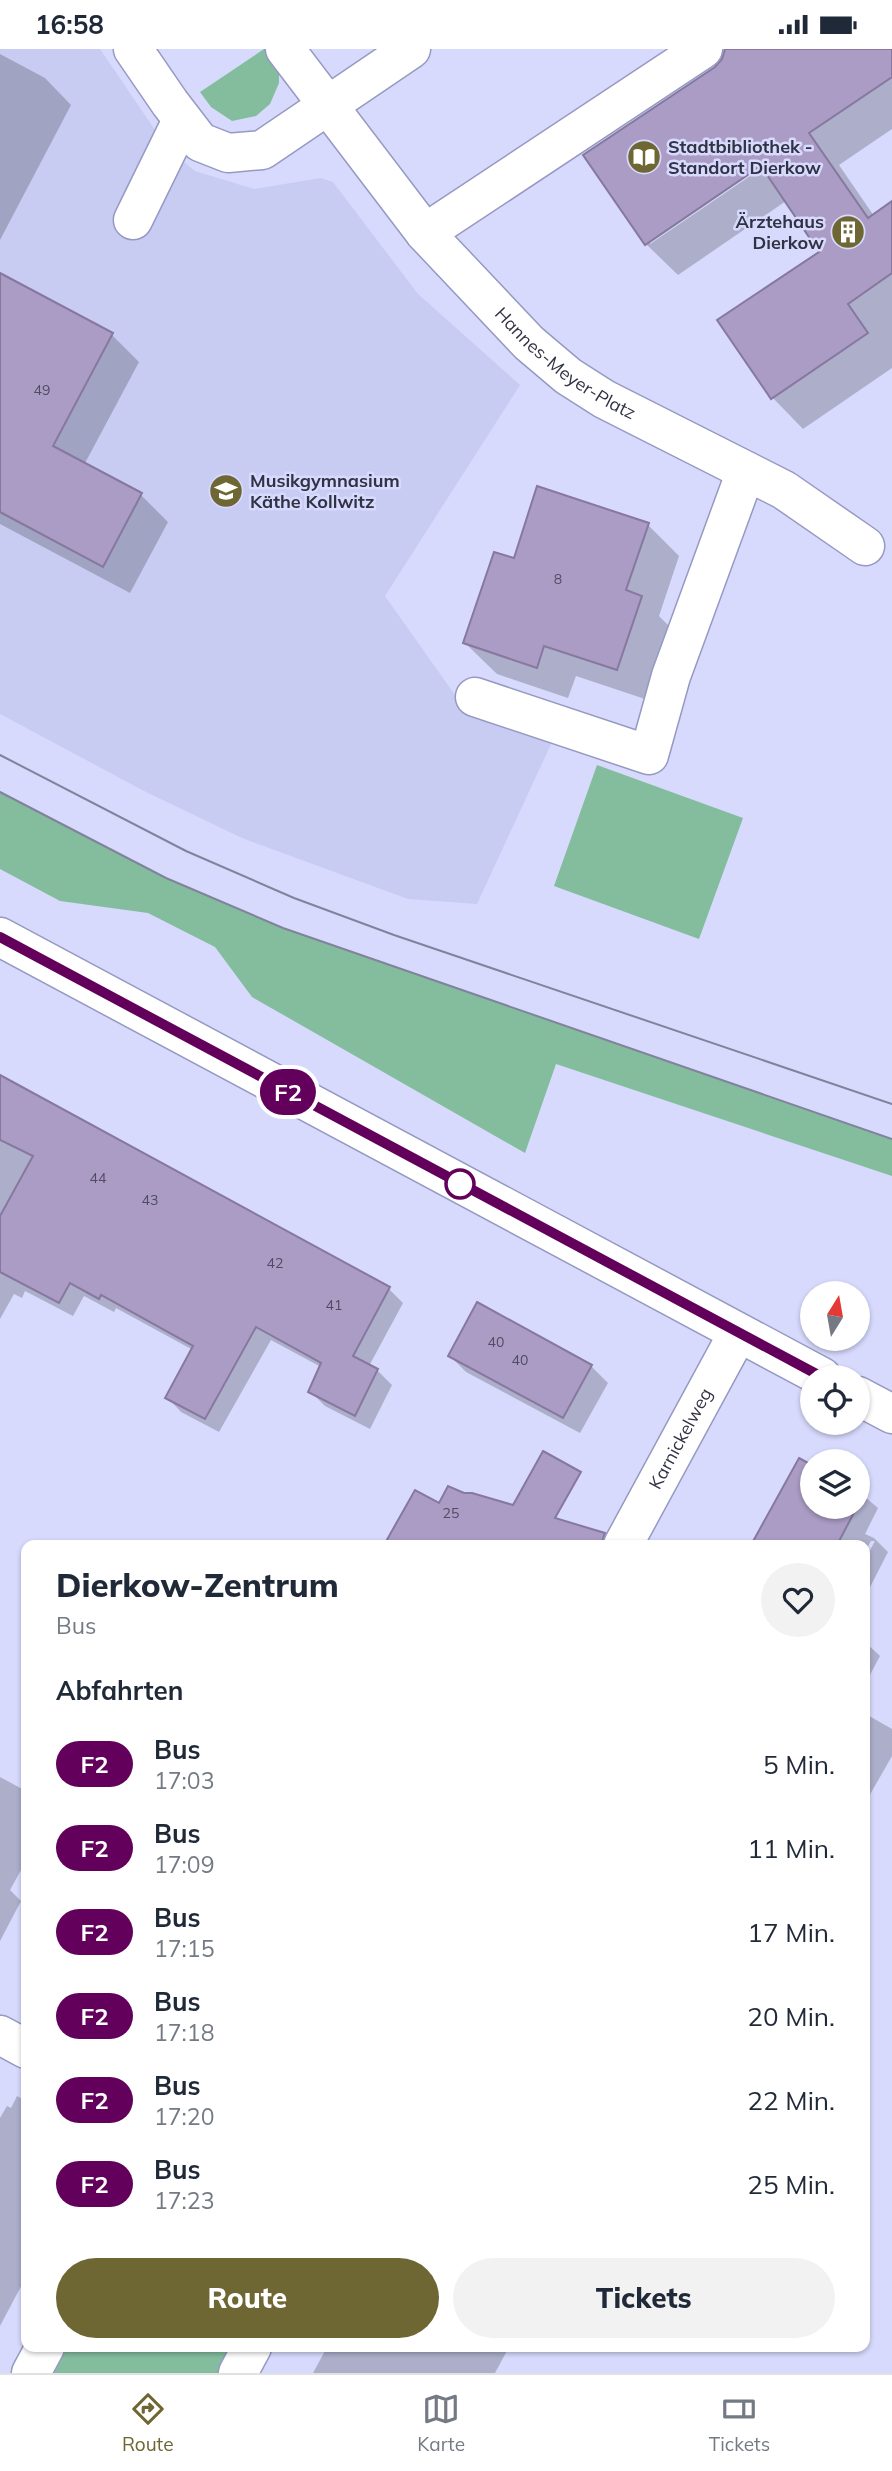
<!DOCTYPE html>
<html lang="de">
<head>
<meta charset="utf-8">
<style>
	:root { --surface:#fff; --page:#f2f2f3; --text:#1f2937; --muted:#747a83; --line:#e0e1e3; --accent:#6e6633 }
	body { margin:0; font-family:Mulish,sans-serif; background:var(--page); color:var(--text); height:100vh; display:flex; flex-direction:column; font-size:26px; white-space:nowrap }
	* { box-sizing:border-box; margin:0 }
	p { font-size:23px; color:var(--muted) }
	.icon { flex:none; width:38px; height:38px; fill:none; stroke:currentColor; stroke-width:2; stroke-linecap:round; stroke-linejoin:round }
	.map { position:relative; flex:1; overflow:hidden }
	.side { position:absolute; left:21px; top:1491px; width:849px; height:812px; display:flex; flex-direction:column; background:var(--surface); border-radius:14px; box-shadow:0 2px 5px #0004 }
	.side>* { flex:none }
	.badge { padding:0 14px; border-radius:23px; font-size:24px; line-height:46px }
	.needle { width:46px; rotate:11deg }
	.fabs { position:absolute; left:800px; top:1232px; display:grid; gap:14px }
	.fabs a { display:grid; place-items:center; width:70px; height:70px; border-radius:50%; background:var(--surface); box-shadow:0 2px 5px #0004; font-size:35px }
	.map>.badge { position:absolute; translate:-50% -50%; box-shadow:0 0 0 4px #fff }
	h2 { padding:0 35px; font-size:26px; line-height:63px }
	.round { display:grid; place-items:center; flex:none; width:74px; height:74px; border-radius:37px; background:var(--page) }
	.overview { display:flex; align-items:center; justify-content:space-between; height:119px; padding:0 35px }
	h1 { font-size:33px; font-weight:800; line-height:52px }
	.cta { display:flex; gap:14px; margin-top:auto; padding:14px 35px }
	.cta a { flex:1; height:80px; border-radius:42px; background:var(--accent); color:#fff; font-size:28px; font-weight:800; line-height:80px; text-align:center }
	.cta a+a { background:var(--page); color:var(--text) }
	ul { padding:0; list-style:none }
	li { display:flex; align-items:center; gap:21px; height:84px; padding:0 35px }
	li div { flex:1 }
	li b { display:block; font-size:26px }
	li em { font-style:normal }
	li .badge { min-width:77px; font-weight:700; text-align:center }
	.status { display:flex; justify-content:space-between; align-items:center; height:49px; padding:0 35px; background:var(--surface); direction:ltr }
	.status svg { height:19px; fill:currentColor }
	.tab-bar { display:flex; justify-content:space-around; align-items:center; height:98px; border-top:2px solid var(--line); background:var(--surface); font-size:19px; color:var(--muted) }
	.tab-bar a { display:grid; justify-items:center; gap:4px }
	.tab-bar .current { color:var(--accent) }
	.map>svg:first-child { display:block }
	.built { fill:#c8ccf3 }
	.green { fill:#83bd9e }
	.shadow { fill:#0003; fill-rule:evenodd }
	.building { fill:#aa9cc4; stroke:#86789e; stroke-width:2 }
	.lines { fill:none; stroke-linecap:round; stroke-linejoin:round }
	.minor-casing { stroke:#9699c1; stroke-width:41 }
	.minor { stroke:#fff; stroke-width:38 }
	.tram { stroke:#81839c; stroke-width:2 }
	.line-casing { stroke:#fff; stroke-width:16 }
	.line { stroke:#62005b; stroke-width:10 }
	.stop-dot { fill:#fff; stroke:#62005b; stroke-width:3.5 }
	.labels { text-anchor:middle; stroke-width:5; stroke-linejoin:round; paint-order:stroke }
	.number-label { font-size:14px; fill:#4f4c63 }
	.poi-label { font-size:18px; font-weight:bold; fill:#313243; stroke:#d7dafd; text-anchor:start }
	.street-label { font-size:18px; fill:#313243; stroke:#d7dafd }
</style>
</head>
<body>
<div class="status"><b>16:58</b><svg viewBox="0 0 49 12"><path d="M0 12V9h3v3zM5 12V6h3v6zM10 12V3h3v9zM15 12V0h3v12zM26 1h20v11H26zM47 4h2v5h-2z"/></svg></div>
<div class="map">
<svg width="892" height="2324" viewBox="0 0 892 2324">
	<rect width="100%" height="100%" fill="#d7dafd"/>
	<polygon class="built" points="0,0 100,0 168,100 195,122 254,140 321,129 333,133 418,245 520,336 385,547 455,646 552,693 477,855 408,850 242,789 146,743 0,665"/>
	<g class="green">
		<polygon points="264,0 271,0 279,15 279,34 270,55 256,67 232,72 211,58 200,43"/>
		<polygon points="597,716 743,769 699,890 554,837"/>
		<polygon points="0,743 166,829 283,879 892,1090 892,1127 556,1015 525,1104 252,948 215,898 148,864 60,852 0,820"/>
		<polygon points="45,2298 252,2298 238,2324 31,2324"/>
	</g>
	<g class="shadow">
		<path d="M 726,0 L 892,0 L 892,80 L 839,116 L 874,167 L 892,154 L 892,319 L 803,380 L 772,348 L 821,203 L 786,152 L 678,226 L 646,195 L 585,106 L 716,20 L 724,10 ZM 767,111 L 769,114 L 650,195 L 650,191 Z"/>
		<polygon points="0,5 45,29 71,56 0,191"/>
		<polygon points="0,226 112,286 139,313 84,416 141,446 168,473 130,544 0,475"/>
		<polygon points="648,476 679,507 659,567 672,580 648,651 576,627 568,649 497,625 465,594 515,511"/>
		<polygon points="0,1030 389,1240 403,1254 369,1317 377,1321 392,1336 370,1380 325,1357 311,1343 321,1318 271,1291 219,1383 181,1363 167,1348 193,1301 116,1259 114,1263 84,1247 73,1267 25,1242 22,1249 14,1245 0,1270"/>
		<polygon points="450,1307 591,1317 608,1334 580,1384 466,1323"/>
		<polygon points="800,1411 812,1418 812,1458 858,1458 858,1442 878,1459 865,1485 874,1489 888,1503 864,1550 864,1512 875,1492 871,1492 864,1504 864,1496 753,1496"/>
		<polygon points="415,1443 440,1457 562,1483 554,1496 386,1496"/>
		<polygon points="864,1592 880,1607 864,1637"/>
		<polygon points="864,1664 892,1680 892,1707 864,1756"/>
		<polygon points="0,1728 26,1742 26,1812 10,1841 21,1852 0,1892"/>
		<polygon points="17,2047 26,2052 26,2228 0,2277 0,2069 7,2057 11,2059"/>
		<polygon points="327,2298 509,2298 495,2324 313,2324"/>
	</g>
	<g class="building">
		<polygon points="725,0 892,0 892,28 809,84 868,169 892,152 892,224 848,255 868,284 771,350 717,271 819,203 761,117 645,196 583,106 715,18 722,10"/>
		<polygon points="0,224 113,284 53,397 142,444 103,518 0,463"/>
		<polygon points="537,437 649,474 626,541 642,547 617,621 544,597 537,619 463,594 494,503 514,509"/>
		<polygon points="0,1026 390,1238 353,1307 378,1320 355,1367 308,1343 321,1314 256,1278 205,1370 165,1349 193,1297 101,1246 99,1250 70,1234 59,1254 0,1223 0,1167 33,1107 0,1091"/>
		<polygon points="477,1253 592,1316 563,1369 448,1307"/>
		<polygon points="543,1402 581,1423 555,1469 605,1484 601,1496 384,1496 415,1441 439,1454 448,1437 464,1444 472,1444 513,1456"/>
		<polygon points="799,1409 812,1416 812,1458 857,1458 837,1496 751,1496"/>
	</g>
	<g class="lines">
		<g class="minor-casing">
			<g id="minor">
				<polyline points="133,0 170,54 200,93 228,104 262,101 411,0"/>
				<path id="s1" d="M 285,0 L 425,184 L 529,294 L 568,327 L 604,350 L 784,441 L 865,497"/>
				<polyline points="133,171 182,71"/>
				<polyline points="425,184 703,0"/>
				<polyline points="475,648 649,706 671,627 746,422"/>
				<polyline points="0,888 822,1328"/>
				<polyline points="858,1347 892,1365"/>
				<path id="s2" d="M 623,1496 L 738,1284"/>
				<polyline points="0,1986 26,2000"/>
				<polyline points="31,2324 45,2298"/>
				<polyline points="238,2324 252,2298"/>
			</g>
		</g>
		<use href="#minor" class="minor"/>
		<g class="tram">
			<polyline points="0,706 186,802 294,849 394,886 892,1055"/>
			<polyline points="0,743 166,829 283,879 892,1090"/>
		</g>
	</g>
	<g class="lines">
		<g class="line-casing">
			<polyline id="line" points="0,888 822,1328"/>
		</g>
		<use href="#line" class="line"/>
	</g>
	<defs>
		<g id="library-disc" transform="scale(1.75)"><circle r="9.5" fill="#6e6633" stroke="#d7dafd"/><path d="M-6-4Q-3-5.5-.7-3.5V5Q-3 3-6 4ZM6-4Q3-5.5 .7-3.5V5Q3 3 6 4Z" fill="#fff"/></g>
		<g id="building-disc" transform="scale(1.75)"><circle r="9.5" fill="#6e6633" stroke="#d7dafd"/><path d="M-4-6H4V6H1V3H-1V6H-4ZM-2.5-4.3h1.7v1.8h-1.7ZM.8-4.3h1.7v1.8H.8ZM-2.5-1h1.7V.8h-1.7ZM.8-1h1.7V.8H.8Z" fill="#fff"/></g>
		<g id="school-disc" transform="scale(1.75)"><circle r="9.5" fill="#6e6633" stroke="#d7dafd"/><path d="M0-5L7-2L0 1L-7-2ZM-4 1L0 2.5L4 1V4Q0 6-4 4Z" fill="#fff"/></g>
	</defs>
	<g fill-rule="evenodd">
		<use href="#library-disc" x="644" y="108"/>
		<use href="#building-disc" x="848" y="183"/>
		<use href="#school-disc" x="226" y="442"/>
	</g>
	<circle class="stop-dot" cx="460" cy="1135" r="14"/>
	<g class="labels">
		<g class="number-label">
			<text x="42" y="346">49</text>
			<text x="558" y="535">8</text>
			<text x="98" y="1134">44</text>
			<text x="150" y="1156">43</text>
			<text x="275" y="1219">42</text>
			<text x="334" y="1261">41</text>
			<text x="496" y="1298">40</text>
			<text x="520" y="1316">40</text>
			<text x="451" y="1469">25</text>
		</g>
		<g class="poi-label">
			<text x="668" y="104">Stadtbibliothek -<tspan x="668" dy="21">Standort Dierkow</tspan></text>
			<text x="824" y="179" text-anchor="end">Ärztehaus<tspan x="824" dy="21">Dierkow</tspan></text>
			<text x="250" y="438">Musikgymnasium<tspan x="250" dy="21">Käthe Kollwitz</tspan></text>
		</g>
		<g class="street-label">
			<text dy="6" stroke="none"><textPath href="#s1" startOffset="424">Hannes-Meyer-Platz</textPath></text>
			<text dy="6" stroke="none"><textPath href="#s2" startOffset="121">Karnickelweg</textPath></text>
		</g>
	</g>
</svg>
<div class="fabs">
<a><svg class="needle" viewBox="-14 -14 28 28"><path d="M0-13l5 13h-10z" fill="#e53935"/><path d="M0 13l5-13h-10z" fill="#747a83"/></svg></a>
<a><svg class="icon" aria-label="locate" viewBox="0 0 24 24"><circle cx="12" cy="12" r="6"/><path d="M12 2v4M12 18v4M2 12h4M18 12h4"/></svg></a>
<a><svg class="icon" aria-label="layers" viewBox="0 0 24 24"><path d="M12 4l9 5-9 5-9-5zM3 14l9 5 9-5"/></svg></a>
</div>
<b class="badge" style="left:288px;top:1043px;background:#62005b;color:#fff">F2</b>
<section class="side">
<div class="overview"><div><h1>Dierkow-Zentrum</h1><p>Bus</p></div><a class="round"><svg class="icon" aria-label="heart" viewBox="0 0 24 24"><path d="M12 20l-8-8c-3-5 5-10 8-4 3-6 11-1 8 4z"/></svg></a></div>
<h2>Abfahrten</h2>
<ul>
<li><span class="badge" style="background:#62005b;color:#fff">F2</span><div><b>Bus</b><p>17:03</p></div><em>5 Min.</em></li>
<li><span class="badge" style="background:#62005b;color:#fff">F2</span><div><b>Bus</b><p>17:09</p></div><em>11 Min.</em></li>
<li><span class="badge" style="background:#62005b;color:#fff">F2</span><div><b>Bus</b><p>17:15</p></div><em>17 Min.</em></li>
<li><span class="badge" style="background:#62005b;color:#fff">F2</span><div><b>Bus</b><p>17:18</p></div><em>20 Min.</em></li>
<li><span class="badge" style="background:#62005b;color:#fff">F2</span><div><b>Bus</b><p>17:20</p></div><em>22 Min.</em></li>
<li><span class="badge" style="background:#62005b;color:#fff">F2</span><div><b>Bus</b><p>17:23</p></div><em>25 Min.</em></li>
</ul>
<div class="cta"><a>Route</a><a>Tickets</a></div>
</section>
</div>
<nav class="tab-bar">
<a class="current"><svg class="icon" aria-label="directions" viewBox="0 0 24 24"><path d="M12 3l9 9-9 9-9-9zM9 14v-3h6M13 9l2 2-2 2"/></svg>Route</a>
<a><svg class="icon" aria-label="map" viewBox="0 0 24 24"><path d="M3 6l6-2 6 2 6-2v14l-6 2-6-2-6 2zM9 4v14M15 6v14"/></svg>Karte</a>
<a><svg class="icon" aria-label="tickets" viewBox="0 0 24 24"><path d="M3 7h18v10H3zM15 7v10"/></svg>Tickets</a>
</nav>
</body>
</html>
